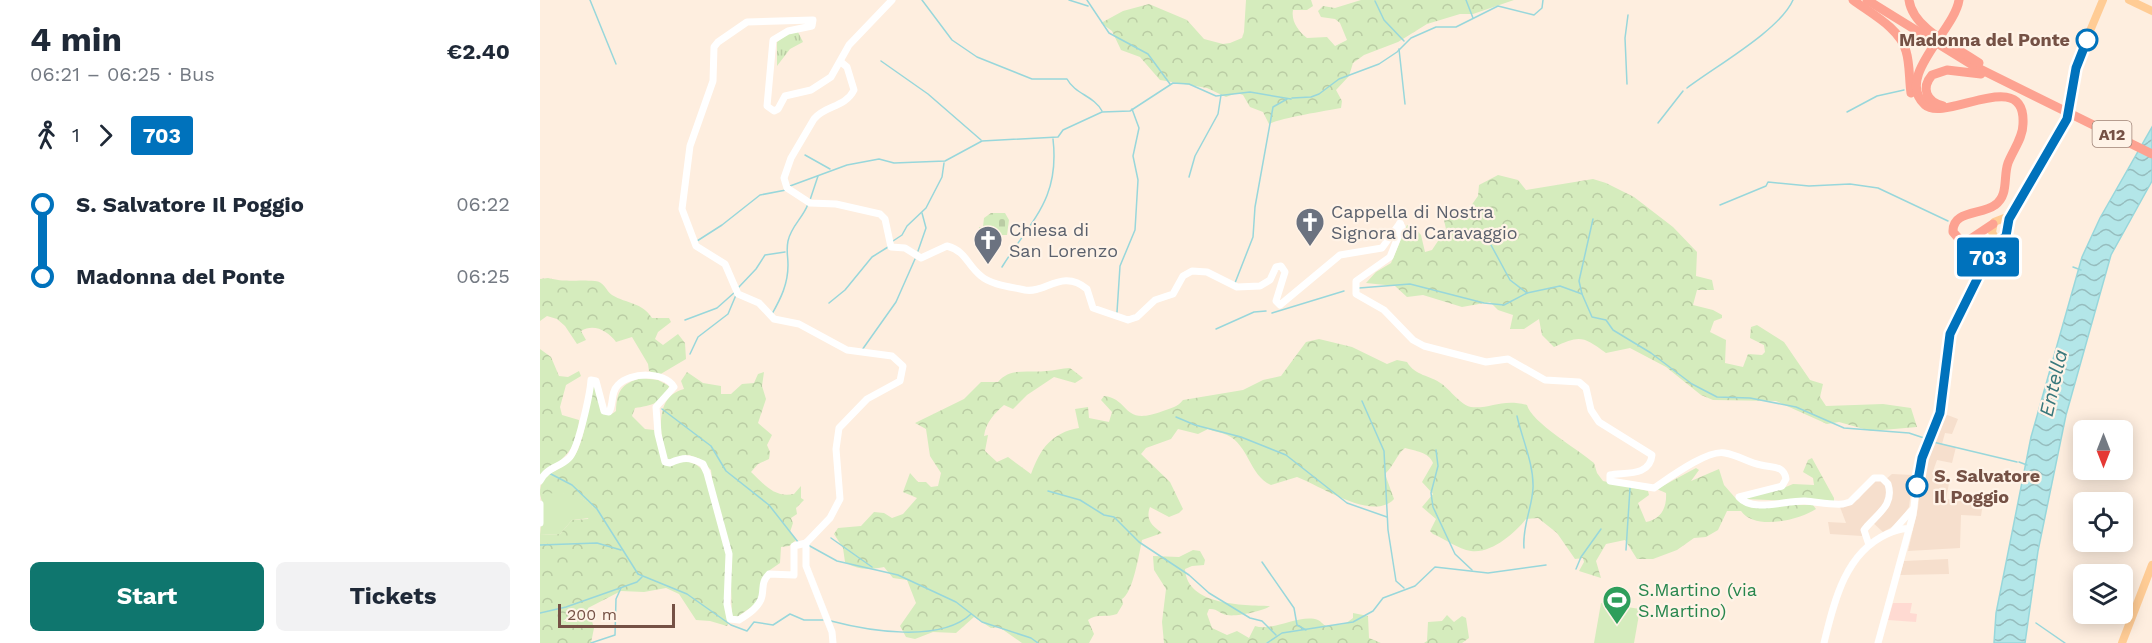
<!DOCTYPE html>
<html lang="en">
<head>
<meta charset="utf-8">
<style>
	:root { --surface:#fff; --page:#f2f2f3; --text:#1f2937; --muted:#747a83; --accent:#0f766e }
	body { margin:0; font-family:"Work Sans",sans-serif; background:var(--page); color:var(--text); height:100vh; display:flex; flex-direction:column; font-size:22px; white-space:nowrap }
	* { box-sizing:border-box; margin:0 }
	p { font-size:20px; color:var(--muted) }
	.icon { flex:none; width:33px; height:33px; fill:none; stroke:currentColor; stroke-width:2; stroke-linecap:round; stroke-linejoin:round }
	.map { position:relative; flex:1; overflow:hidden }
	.panel { display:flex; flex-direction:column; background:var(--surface); width:540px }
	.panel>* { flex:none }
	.badge { padding:0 12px; border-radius:4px; font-size:21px; line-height:39px }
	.needle { width:39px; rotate:180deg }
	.tools { position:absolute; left:1533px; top:420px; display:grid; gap:12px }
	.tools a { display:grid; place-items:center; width:60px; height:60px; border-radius:9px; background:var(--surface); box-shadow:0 3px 15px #0003; font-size:30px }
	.scale { position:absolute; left:18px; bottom:15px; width:117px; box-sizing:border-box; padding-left:6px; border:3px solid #755145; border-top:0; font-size:16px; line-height:21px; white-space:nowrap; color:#755145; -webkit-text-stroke:4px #fff3e7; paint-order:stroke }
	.map>.badge { position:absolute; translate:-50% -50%; box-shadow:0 0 0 3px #fff }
	.legs { display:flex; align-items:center; gap:9px; height:66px; padding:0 30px; font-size:20px }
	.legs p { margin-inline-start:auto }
	.headline { display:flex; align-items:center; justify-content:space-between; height:102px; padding:0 30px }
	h1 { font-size:33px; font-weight:700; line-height:45px }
	.cta { display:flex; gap:12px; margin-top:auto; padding:12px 30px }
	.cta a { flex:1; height:69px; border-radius:9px; background:var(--accent); color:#fff; font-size:24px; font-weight:700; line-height:69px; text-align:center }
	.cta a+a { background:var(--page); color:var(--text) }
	ul { padding:0 30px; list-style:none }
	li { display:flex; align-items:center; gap:21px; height:72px; font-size:22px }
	li i { display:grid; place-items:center; width:9px; height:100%; margin:0 8px; background:currentColor }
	li i::after { content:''; width:15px; height:15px; margin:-8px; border:4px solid; border-radius:50%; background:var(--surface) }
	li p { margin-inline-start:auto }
	li:first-child i { background:linear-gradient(#0000 50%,currentColor 0) }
	li:last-child i { background:linear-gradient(currentColor 50%,#0000 0) }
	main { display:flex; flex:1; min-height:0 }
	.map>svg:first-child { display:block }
	.residential { fill:#f6dfcd }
	.commercial { fill:#ffdad2 }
	.grass { fill:#d5ecbd }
	.forest { fill:url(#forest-crowns) }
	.cemetery { fill:url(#cemetery-stones) }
	.park { fill:url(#park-tufts) }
	.water { fill:url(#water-waves); stroke:#98d7db; stroke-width:1.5 }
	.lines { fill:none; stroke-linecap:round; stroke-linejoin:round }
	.stream { stroke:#98d7db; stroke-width:1.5 }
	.secondary { stroke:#fff; stroke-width:7 }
	.primary { stroke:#ffcc95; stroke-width:8 }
	.highway { stroke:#fda291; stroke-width:9 }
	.line-1-casing { stroke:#fff; stroke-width:14 }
	.line-1 { stroke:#0072bc; stroke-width:9 }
	.stop-1-dot { fill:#fff; stroke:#0072bc; stroke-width:3 }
	.labels { text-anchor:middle; stroke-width:4.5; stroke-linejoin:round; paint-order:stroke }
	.shield { fill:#fff3e7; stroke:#9e8276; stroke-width:1.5 }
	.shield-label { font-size:16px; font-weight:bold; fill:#755145 }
	.stop-label { font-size:18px; font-weight:bold; fill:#755145; stroke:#fff3e7; text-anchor:end }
	.worship-label { font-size:18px; fill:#5b616d; stroke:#fff3e7; text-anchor:start }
	.leisure-label { font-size:18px; fill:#27864d; stroke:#fff3e7; text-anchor:start }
	.water-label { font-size:20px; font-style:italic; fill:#38787c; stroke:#fff3e7 }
</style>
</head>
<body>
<main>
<section class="panel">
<div class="headline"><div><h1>4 min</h1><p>06:21 – 06:25 · Bus</p></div><b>€2.40</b></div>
<div class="legs"><svg class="icon" aria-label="walk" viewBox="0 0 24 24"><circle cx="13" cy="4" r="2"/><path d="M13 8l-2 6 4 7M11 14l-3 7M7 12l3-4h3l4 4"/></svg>1<svg class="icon" aria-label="forward" viewBox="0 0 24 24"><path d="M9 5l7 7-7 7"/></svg><b class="badge" style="background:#0072bc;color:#fff">703</b></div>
<ul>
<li><i style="color:#0072bc"></i><b>S. Salvatore Il Poggio</b><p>06:22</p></li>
<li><i style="color:#0072bc"></i><b>Madonna del Ponte</b><p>06:25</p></li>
</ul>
<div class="cta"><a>Start</a><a>Tickets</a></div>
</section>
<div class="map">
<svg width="1612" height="643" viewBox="0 0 1612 643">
	<defs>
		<pattern id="forest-crowns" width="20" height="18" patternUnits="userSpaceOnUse" patternTransform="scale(1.5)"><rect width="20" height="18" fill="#d5ecbd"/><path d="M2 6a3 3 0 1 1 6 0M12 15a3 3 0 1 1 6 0" fill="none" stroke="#bacca4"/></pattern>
		<pattern id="cemetery-stones" width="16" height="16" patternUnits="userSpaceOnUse" patternTransform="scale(1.5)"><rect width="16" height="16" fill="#d5ecbd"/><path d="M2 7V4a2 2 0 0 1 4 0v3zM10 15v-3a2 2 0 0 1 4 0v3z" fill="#bacca4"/></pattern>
		<pattern id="park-tufts" width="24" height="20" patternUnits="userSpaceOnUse" patternTransform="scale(1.5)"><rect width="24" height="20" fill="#d5ecbd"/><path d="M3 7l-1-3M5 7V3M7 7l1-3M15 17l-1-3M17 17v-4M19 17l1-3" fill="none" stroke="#bacca4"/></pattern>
		<pattern id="water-waves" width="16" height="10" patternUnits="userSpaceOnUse" patternTransform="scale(1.5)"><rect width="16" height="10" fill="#b3e6e8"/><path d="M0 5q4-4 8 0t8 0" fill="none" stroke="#96bdbe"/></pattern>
	</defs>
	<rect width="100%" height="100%" fill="#feeedf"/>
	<g class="residential">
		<polygon points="1402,413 1418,419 1412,434 1405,433 1402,444 1416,447 1412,463 1397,460 1392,474 1410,478 1406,499 1443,503 1441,516 1421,515 1420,548 1368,551 1378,508 1382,466"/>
		<polygon points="1352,474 1373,475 1369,507 1357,524 1343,532 1330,520 1324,524 1322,536 1290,534 1288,522 1306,523 1300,507 1319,499 1332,481 1344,481"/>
		<polygon points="1408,559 1409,574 1360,575 1364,561"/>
	</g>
	<polygon class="commercial" points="1353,603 1372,603 1370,613 1377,614 1376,622 1348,620"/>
	<g class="grass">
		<polygon points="11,491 34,495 51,503 53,505 50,518 32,520 20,534 0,535 3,506 0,494"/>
		<polygon points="1061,603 1100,609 1094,643 1054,643"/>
	</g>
	<g class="forest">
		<path d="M 706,0 L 771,0 L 773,6 L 767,10 L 753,10 C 751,21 758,31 767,38 L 787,37 L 795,46 L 807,40 L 800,23 L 795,19 L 781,17 L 778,11 L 783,6 L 795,8 L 821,0 L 974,0 L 933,14 L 920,14 L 887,24 L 858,42 L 824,55 L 813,63 L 809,76 L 796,90 L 802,101 L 801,108 C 785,111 740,118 729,124 L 723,112 L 710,107 L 703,95 L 697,93 L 686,97 L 667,88 L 620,80 L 600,57 L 581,50 L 572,31 L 561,23 L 583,11 L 609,4 L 647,20 L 664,39 L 683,44 L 690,43 L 702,38 L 704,32 Z"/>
		<path d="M 958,175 L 978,180 L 986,190 L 1053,179 L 1066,183 L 1094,197 L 1133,227 L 1157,252 L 1156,276 L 1172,280 L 1174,290 L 1157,290 L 1153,305 L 1173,310 L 1182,315 L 1182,318 L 1174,321 L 1170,332 L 1186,340 L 1185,363 L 1203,367 L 1208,354 L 1222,355 L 1225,352 L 1224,345 L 1210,338 L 1211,327 L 1217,325 L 1244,342 L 1270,380 L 1283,384 L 1280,397 L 1286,406 L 1343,404 L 1371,408 L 1377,427 L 1331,431 L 1299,422 L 1287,424 L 1236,401 L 1173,400 L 1161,395 L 1126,367 L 1090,348 L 1066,353 C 1043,336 1040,335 1014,347 L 1002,335 L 999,319 L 984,329 L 970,329 L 973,315 L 958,310 L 950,302 L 922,307 L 883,295 L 867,297 L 855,286 L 826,283 L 836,272 L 851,263 L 867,225 L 874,227 L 881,235 L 885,252 L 892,250 L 906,229 L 902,211 L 907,209 L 928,210 L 938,196 L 939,185 Z"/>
		<path d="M 8,278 C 28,283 36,279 55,281 C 64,281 66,291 72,295 C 87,304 102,302 112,318 L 129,318 L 131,322 L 118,332 L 115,339 L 123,345 L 138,334 L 145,343 L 146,359 L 119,375 L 109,371 L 108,364 L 92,337 L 76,342 C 68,331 54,323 41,331 L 46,340 L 37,344 L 25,326 L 17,319 L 7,316 L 0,321 L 0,279 Z"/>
		<path d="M 779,339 L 812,347 L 847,364 L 857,360 L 867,362 C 875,376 890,375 902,384 C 910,390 921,405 931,407 C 951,409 962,398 987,405 C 991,422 1039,450 1054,463 L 1057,473 L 1063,481 L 1108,491 L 1109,495 L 1098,503 L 1106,522 C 1121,519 1127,508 1126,493 L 1117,489 L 1156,468 L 1159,470 L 1151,481 L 1179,469 L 1184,485 L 1198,501 L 1206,505 L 1273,505 L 1276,509 C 1259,520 1215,531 1201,511 L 1187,511 L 1178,530 L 1166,537 L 1154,538 L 1137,550 L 1113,559 L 1097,559 L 1085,540 L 1066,544 L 1056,561 L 1061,578 L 1039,571 L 1044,562 L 1043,558 L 1035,559 L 1017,533 L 998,518 L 986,519 C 975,533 951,554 931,551 C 918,549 905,539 893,534 L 890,531 L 896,519 L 882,507 L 893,494 L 882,482 L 893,463 C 889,452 875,451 865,448 C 856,455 854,466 845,474 L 854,499 C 833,522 781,486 757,477 L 731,485 C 709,475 709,445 687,435 C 681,432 674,432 668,429 L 658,434 L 638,429 L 631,439 L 606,448 L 601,454 L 630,482 L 643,509 L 639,513 L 629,517 L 610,507 C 605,521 613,526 622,533 L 602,540 C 599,554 593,593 582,599 L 583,604 L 577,614 C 567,618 556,613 548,620 L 554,634 L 549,643 L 482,643 L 459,627 L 451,628 L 434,617 L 416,633 L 393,632 L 375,639 L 366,637 L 360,626 L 376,603 L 367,580 L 353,578 L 344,567 C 330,570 317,570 305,562 L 303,548 L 294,534 L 298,528 L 321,526 L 334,512 L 344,513 L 352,518 L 363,514 L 377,498 L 363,492 L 370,473 L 378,482 L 386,482 L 391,487 L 398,486 L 401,473 L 390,456 L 386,429 L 375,423 L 424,399 L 441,382 L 458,382 C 471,367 488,373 506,371 C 514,371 522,368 530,368 L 543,378 L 535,383 L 514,377 L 487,395 L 473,409 L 464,405 C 454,414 446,422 444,436 L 448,435 L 445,451 L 457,462 L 468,457 L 491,474 C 501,448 511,433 539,428 L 535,409 L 548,407 L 549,418 L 569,422 L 572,412 L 561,400 L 564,396 C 591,399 581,427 623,411 C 631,408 638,407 643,400 L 703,390 L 723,380 L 741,376 L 766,342 Z"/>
		<path d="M 0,349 L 11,357 L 19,376 L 28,377 L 39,371 L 41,376 L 26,385 L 20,407 L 22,415 L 39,420 C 38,449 22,461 0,476 Z"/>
		<path d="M 147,372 L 163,383 L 181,386 L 181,394 L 191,394 L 202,384 L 214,383 L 218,374 L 224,372 L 222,386 L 226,399 L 218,423 L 232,435 L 227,445 L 230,452 L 229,459 L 218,464 L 211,472 C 225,485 234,498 254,494 L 261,486 L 261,498 L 264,500 L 256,508 L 257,514 L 251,518 L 253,523 L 250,532 L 256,540 L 249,546 L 241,547 L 240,563 L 227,572 L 217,603 L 197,617 L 192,617 L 190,551 L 174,497 L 171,470 L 160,459 L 149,455 L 129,461 L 125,457 C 121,434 113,397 144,389 L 141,381 Z"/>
		<path d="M 101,378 L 118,380 L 129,386 C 126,402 110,406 95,408 L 92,416 L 105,429 L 114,430 L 122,462 C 138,461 156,458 165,474 L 187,554 L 186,606 L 188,624 L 187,626 L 170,621 L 156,620 L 139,594 L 126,588 L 104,592 L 81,591 L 48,608 L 54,628 L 51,643 L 0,643 L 0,535 L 20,534 L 32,520 L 48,519 L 53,505 C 36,494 20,492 0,494 C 0,470 21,472 33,458 C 44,445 49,403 54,385 L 67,414 L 72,414 L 76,411 C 77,391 81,384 101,378 Z"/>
		<polygon points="1272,458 1294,498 1294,503 1205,499 1207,495 1236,491 1253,484 1274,485 1273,478 1263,472 1268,460"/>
		<path d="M 653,550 L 660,551 L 665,560 L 664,565 L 652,566 L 645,569 C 647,606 703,605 730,606 C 724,611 696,617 687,615 C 680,614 677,608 669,609 L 667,614 L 672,628 L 687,635 L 697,631 L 709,638 L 715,626 C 733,632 761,613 778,620 C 781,621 783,625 786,626 L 805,624 L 813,618 L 813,613 L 828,616 L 829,638 L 841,643 L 624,643 L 622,622 L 626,589 L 614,570 L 613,556 L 639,557 Z"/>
		<polygon points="907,615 914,622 922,616 926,618 929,638 922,643 884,643 887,641 888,622 902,621"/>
	</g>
	<polygon class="cemetery" points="451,213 465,213 469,220 467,235 460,235 458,243 439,241 439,227 443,227 444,218"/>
	<polygon class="park" points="258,32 263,42 250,49 237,66 237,42 248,34"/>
	<polygon class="water" points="1612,127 1612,181 1571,255 1526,415 1498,551 1485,643 1454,643 1456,613 1491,437 1542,257 1560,218"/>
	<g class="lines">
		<g class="stream">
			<polyline points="50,0 76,64"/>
			<path d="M 382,0 L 412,40 L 437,57 L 492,79 L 527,79 C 535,94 554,96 562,111"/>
			<polyline points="529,0 548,6"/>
			<polyline points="547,0 569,33 608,54 630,84"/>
			<polyline points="926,0 933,18"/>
			<polyline points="835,1 844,20 864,41"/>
			<polyline points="859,49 865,104"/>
			<polyline points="341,61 388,94 441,140"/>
			<polyline points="1087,84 1085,38 1088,15"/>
			<path d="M 1147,88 C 1176,66 1240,30 1253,0"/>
			<polyline points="752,98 771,97 779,94 799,79 839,64 857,52 871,38 896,27 916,27 958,6 994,15 1002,8 1003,0"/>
			<polyline points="1307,112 1337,96 1364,90"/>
			<polyline points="1118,123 1143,91"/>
			<polyline points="265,155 290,169"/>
			<polyline points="649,177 655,156 678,114 681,95"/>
			<polyline points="250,186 307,165 339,159 354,163 405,161 442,141 518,137 523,130 562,112 590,111 633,83 649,84 676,96 710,92 751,99"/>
			<polyline points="270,200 278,176"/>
			<polyline points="1180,205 1226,186 1228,182 1269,186 1310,184 1338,188 1408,221"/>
			<polyline points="157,241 182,225 220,195 246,190"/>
			<polyline points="353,241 362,235 367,226 386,208 402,177 404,163"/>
			<polyline points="951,245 970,280 987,293"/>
			<polyline points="378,251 386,228 382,213"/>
			<path d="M 462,267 C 491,220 520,200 513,139"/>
			<polyline points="1533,267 1541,270"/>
			<polyline points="695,283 713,237 715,207 733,107 747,99"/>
			<polyline points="198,288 216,269 225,255 245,252"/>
			<polyline points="819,288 870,284 944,303 964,305 987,293 1020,286 1042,294 1052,317 1066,320 1073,330 1111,353 1152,384 1177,397 1210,398 1256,407 1304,428 1369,433 1387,439"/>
			<polyline points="1042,294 1039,281 1053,219"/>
			<polyline points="289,303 305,290 332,257 348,247"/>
			<polyline points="577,312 580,266 595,230 598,180 593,156 599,128 592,109"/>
			<polyline points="732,313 804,291"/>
			<path d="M 232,314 C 241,298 248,284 248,265 C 248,255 246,251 248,241 C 251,226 263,218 268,204"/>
			<polyline points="145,320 177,308 195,292"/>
			<polyline points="676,329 714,312 726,311"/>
			<polyline points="322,350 356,302 375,259"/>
			<polyline points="150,354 158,337 188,314 196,295"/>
			<polyline points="822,401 844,451 848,530 856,581 864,588"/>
			<polyline points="122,409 171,446 186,471 229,505 258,542"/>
			<path d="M 977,416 C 982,439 994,464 993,488 C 992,509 982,526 984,548"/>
			<polyline points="636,417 655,425 701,437 746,455 807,503 847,517"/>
			<polyline points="1393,442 1477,462"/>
			<polyline points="896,450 898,466 891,493 893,507 915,554 932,570"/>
			<polyline points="1479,462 1487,465"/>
			<polyline points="9,473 32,485 57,509 98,574 147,594 191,625 207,631 214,622 233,625 250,614 264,620 283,620"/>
			<polyline points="508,491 540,500 564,515 574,517 599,542 649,575 669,593 710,618 722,621 736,635"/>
			<polyline points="291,538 332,567"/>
			<polyline points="0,545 57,543 81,550"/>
			<polyline points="268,545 297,561 358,575 416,602 442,622 491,638 498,643"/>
			<polyline points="1086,550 1090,488"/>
			<polyline points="722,562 754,608 757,625 766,630"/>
			<polyline points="1036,569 1041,557 1061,529"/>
			<polyline points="0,613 26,607 97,582 102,577"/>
			<path d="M 291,621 C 329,631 400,643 431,614"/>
			<polyline points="1496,623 1525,643"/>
			<polyline points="51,643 75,635 76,599 81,588"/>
			<polyline points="727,643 742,633 813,622 833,611 843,598 875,586 895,567 948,573 1006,565"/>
		</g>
		<g class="secondary">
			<path d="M 301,62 L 307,67 L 314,90 C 305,108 285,105 274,119 L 251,158 L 244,178 L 247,188 L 270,203 L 296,204 L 340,214 L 345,219 L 351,247 L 365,248 L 381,258 L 407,246 C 426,251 427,265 441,276 C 451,285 472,287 485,290 C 505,294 522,268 547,289 L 553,308 L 588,320 L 597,317 L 615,300 L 633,294 L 643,276 L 652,271 L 667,272 L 697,287 L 720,286 L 730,280 L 736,267 L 741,266 L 745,272 L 736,301 L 740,305 L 800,255 L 842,248 L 860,223"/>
			<path d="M 860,223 L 862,227 L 850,257 L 816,281 L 816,294 L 844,310 L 873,340 L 884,346 L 946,362 L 968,359 L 1005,380 L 1039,382 L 1046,388 L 1051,410 L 1059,422 L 1112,455 C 1110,477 1084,472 1070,475 L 1070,481 L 1114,488 C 1129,478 1168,449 1185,453 C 1198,455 1209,463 1221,465 C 1233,468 1244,465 1246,479 L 1242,486 L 1199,497 C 1212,513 1247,500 1265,501 C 1278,502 1290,505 1303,504 L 1310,502 L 1334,478 L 1342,478 L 1348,484 C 1355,506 1335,515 1324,530 L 1329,545"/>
			<path d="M 0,481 C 7,467 19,468 29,458 C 38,450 50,394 51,380 L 56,381 L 64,411 L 69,412 C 74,404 70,393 78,385 C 90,372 124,371 134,387 L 116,407 L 118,434 L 125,462 L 130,463 C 144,457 149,457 163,464 L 167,473 L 189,554 L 187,604 L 190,619 L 199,620 C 207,615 220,607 222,596 C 224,586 221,583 229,574 L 254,575 L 254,546 L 266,543"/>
			<polyline points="0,504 0,523"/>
			<polyline points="1353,531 1372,510"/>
			<polyline points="266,543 290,518 300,499 296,449 299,428 327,399 360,381 363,366 352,356 307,350 259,324 234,319 219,303 198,294 185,264 156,246 142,209 150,146 173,81 174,47 178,42 207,22 273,20 272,26 248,31 233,40 227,106 234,111 238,109 245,96 271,90 291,77 309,45 352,0"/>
			<polyline points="266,543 266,566 292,632 293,643"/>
			<path d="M 1284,643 C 1294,602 1305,553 1347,534 C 1354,531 1361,528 1369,529"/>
			<polyline points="1338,643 1373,515 1378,472 1398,419 1408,340 1418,314 1453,247 1461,239"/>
		</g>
		<g class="primary">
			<polyline points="1589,0 1612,11"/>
			<polyline points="1478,204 1467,217 1454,222 1452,232 1455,238 1461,239 1466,236 1469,219 1527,119 1537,62 1563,0"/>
			<polyline points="1582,643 1612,565"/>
		</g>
		<g class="highway">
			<path d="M 1313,0 C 1330,13 1360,28 1366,51 C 1370,64 1369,79 1371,93"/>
			<polyline points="1327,0 1434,66 1612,154"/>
			<path d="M 1369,0 C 1373,30 1417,47 1439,63"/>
			<path d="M 1419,0 C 1415,30 1354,77 1385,105 C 1405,123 1486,65 1483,124 C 1483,138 1473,150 1468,163 C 1463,177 1469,195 1455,205 C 1442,215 1412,210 1413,232 L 1420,240 L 1429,240 L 1453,224"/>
			<path d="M 1403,106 C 1386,102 1381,88 1392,75 L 1407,70 L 1441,74"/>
		</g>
	</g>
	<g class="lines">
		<g class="line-1-casing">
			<polyline id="line-1" points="1377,486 1382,458 1400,413 1410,334 1453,247 1466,236 1469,219 1527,119 1536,68 1547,40"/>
		</g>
		<use href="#line-1" class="line-1"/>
	</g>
	<defs>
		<g id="church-pin" transform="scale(1.5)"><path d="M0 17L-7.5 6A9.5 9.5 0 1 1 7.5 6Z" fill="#6b7280" stroke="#fff3e7"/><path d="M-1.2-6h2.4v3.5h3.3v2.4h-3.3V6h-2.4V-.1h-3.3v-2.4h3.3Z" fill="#fff"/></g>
		<g id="stadium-pin" transform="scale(1.5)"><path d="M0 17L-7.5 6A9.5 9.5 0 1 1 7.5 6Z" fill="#2e9e5b" stroke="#fff3e7"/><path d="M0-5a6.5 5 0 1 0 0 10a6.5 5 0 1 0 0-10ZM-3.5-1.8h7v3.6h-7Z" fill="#fff"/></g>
	</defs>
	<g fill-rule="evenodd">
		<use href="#church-pin" x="770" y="222"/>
		<use href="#church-pin" x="448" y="240"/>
		<use href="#stadium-pin" x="1077" y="600"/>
	</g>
	<g class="stop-1-dot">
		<circle cx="1547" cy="40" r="10"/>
		<circle cx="1377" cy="486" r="10"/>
	</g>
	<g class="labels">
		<rect class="shield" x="1552.5" y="121" width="39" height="26" rx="4.5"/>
		<g class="shield-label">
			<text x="1572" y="140">A12</text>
		</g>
		<g class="stop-label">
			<text x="1530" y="46">Madonna del Ponte</text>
			<text x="1394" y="482" text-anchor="start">S. Salvatore<tspan x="1394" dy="21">Il Poggio</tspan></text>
		</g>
		<g class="worship-label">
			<text x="791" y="218">Cappella di Nostra<tspan x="791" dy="21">Signora di Caravaggio</tspan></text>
			<text x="469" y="236">Chiesa di<tspan x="469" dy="21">San Lorenzo</tspan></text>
		</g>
		<g class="leisure-label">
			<text x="1098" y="596">S.Martino (via<tspan x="1098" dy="21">S.Martino)</tspan></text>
		</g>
		<g class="water-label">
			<text transform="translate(1513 383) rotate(-77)" y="7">Entella</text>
		</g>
	</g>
</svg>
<div class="tools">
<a><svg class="needle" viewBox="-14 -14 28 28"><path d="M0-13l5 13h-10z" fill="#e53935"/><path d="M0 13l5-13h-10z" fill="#747a83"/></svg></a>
<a><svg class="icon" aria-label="locate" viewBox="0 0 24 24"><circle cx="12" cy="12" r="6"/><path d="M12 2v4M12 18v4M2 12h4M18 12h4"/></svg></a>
<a><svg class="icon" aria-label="layers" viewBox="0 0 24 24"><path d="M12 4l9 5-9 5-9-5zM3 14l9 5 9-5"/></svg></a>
</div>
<div class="scale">200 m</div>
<b class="badge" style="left:1448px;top:257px;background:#0072bc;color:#fff">703</b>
</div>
</main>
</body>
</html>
